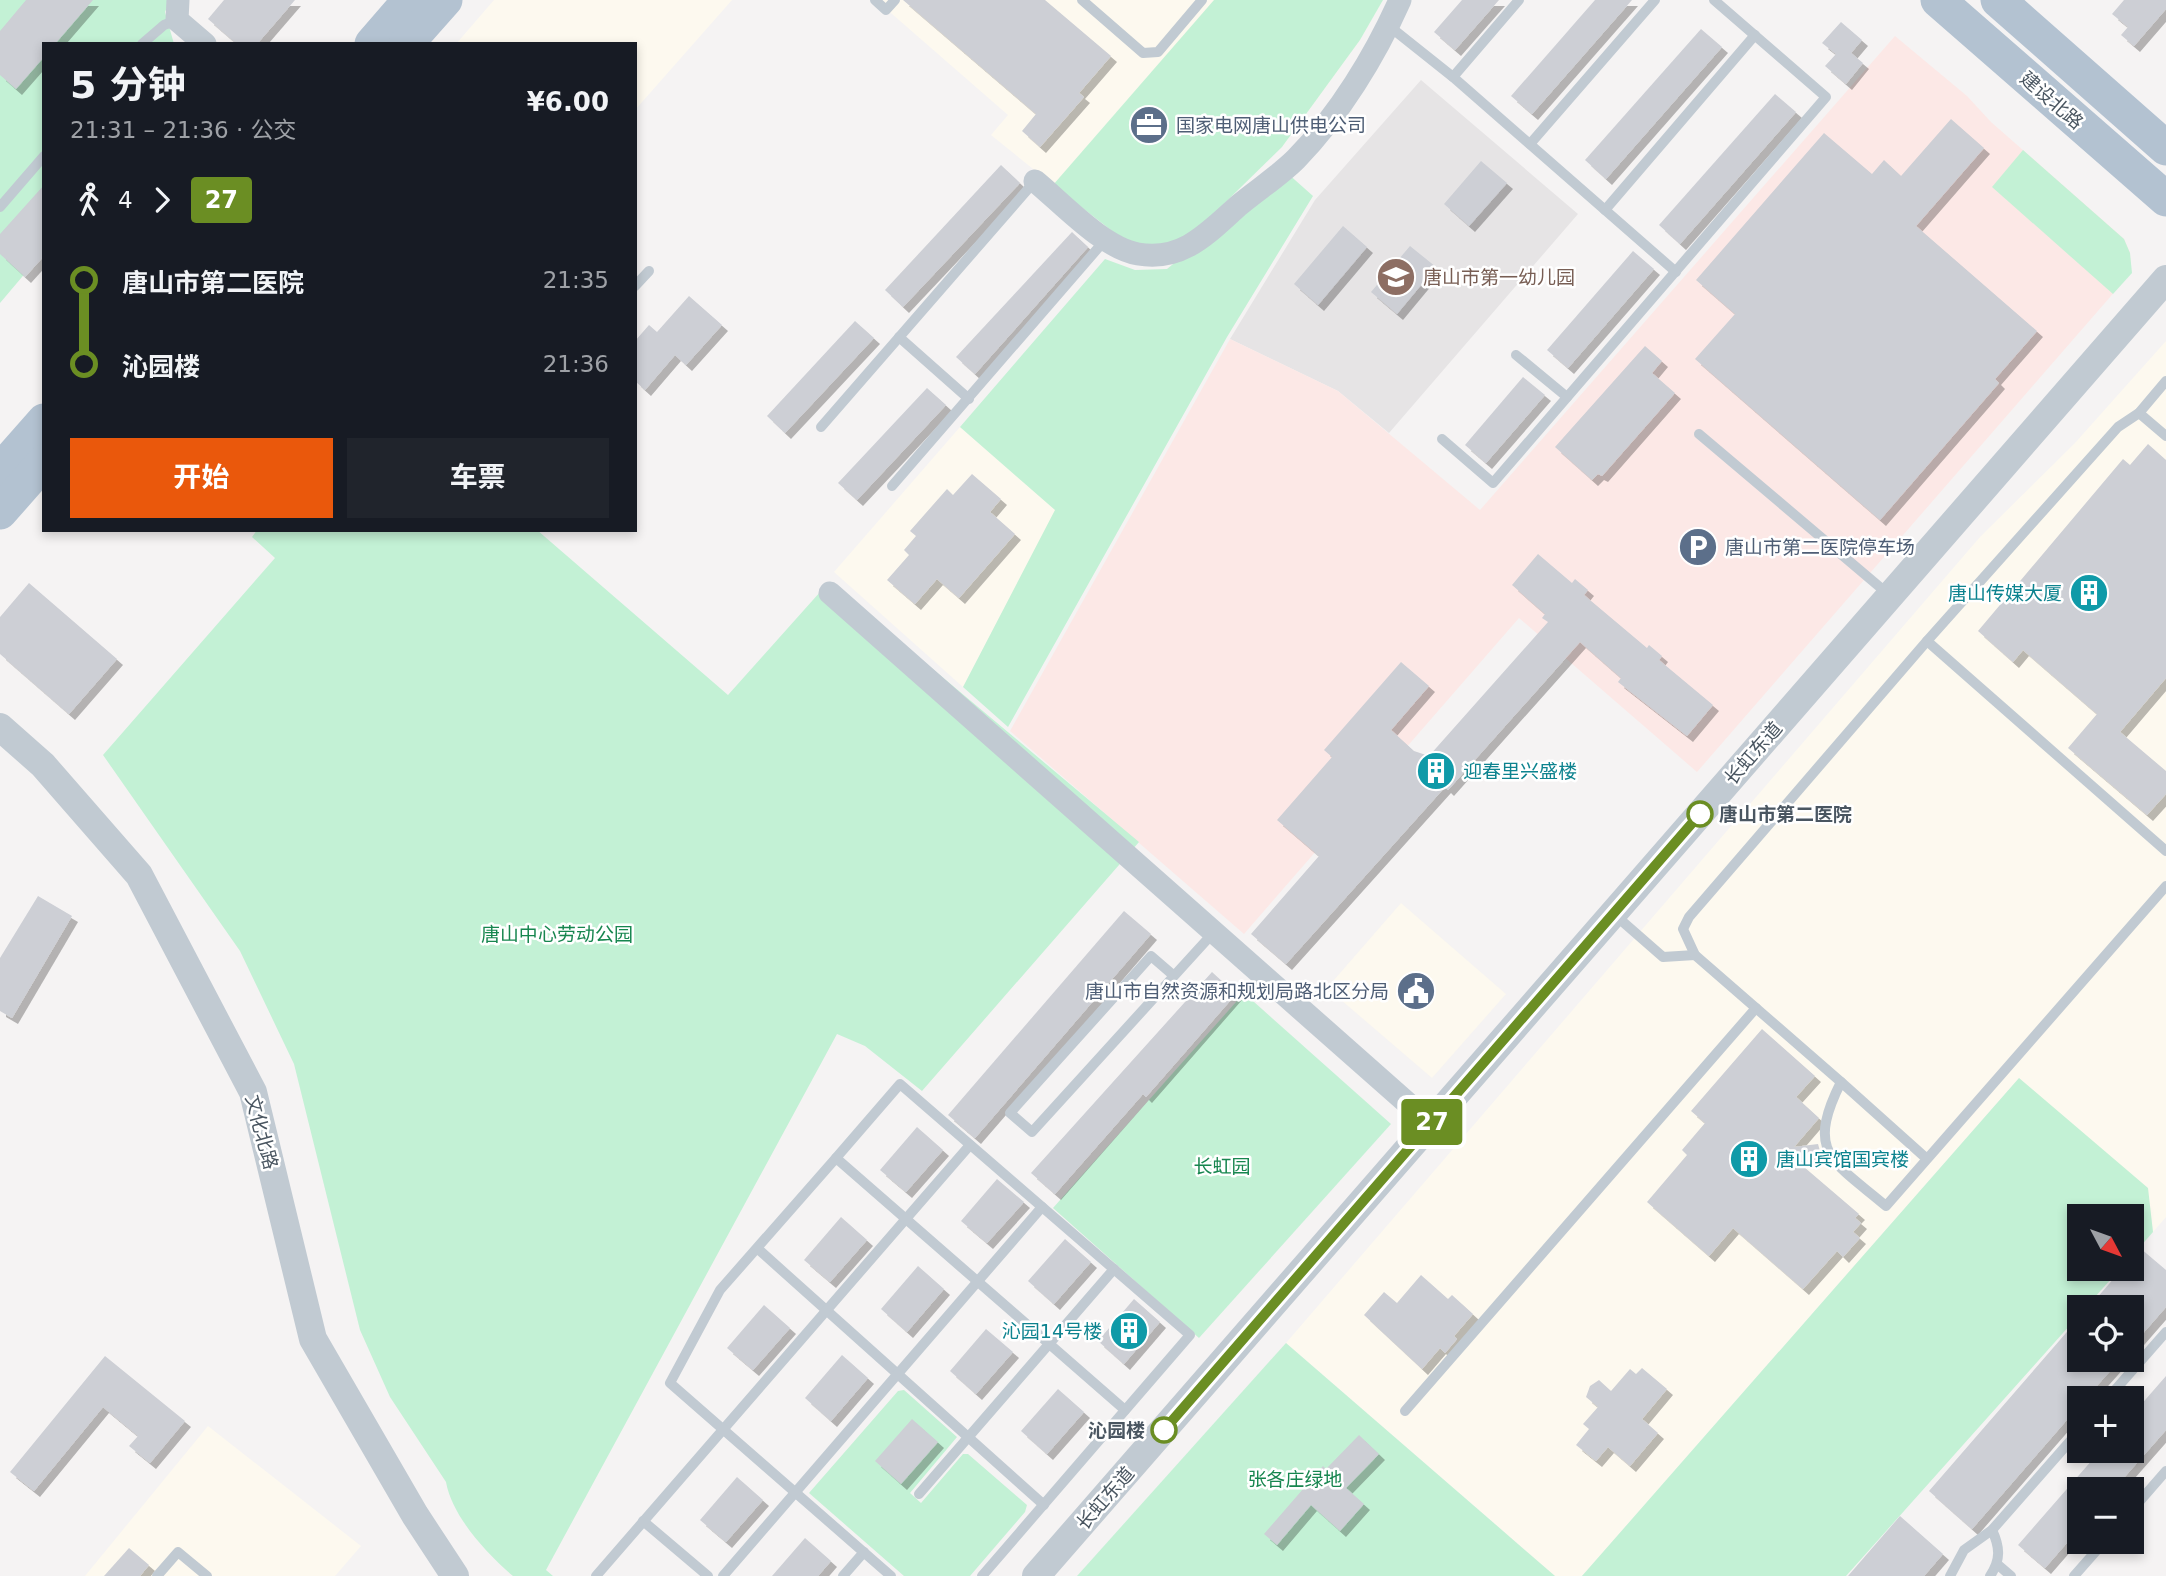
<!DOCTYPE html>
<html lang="zh">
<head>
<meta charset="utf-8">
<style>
	:root { --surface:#171b24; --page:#20242c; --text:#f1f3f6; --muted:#9ea1a6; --accent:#ea580c }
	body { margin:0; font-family:"DejaVu Sans","Noto Sans SC",sans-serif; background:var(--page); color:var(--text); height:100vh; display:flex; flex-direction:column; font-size:26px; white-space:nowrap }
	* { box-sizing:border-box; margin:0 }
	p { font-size:23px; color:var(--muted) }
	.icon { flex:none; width:38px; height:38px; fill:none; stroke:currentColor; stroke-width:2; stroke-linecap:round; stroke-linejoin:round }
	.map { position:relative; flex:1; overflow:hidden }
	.panel { position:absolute; left:42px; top:42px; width:595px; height:490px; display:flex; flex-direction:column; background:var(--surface); border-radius:0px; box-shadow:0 4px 10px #0003 }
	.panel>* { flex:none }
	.badge { padding:0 14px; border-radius:5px; font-size:24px; line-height:46px }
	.needle { width:46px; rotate:131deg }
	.fabs { position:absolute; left:2067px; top:1204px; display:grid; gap:14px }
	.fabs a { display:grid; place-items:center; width:77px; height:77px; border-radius:0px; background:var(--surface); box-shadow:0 4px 10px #0003; font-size:35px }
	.map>.badge { position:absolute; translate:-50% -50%; box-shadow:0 0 0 4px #fff }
	.legs { display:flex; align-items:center; gap:10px; height:77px; padding:0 28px; font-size:23px }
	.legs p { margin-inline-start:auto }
	.summary { display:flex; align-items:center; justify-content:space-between; height:119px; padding:0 28px }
	h1 { font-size:38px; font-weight:700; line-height:52px }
	.button { display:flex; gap:14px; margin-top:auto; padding:14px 28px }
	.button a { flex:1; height:80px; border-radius:0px; background:var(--accent); color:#fff; font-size:28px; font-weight:700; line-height:80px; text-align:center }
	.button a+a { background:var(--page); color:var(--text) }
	ul { padding:0 28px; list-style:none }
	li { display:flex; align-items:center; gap:24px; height:84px; font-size:26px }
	li i { display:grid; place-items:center; width:10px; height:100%; margin:0 9px; background:currentColor }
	li i::after { content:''; width:18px; height:18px; margin:-9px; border:5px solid; border-radius:50%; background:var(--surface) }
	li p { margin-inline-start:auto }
	li:first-child i { background:linear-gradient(#0000 50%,currentColor 0) }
	li:last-child i { background:linear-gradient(currentColor 50%,#0000 0) }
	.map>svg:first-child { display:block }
	.commercial { fill:#fdf9ef }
	.education { fill:#e6e4e5 }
	.medical { fill:#fce8e6 }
	.green { fill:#c3f1d5 }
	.building { fill:#cdcfd5; filter:url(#shadow) }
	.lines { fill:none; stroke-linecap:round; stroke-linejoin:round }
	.service { stroke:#c1cad2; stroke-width:10 }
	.minor { stroke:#c1cad2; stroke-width:23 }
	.tertiary { stroke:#c1cad2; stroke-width:28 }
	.primary { stroke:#b3c2d1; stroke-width:35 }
	.line-1-casing { stroke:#fff; stroke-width:16 }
	.line-1 { stroke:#6b8e23; stroke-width:10 }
	.stop-1-dot { fill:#fff; stroke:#6b8e23; stroke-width:3.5 }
	.labels { text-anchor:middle; stroke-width:5; stroke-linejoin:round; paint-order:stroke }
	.street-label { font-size:19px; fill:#4a5661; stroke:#fff }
	.service-label { font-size:19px; fill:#4e5e75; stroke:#fff; text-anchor:start }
	.education-label { font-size:19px; fill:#785e54; stroke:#fff; text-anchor:start }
	.culture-label { font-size:19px; fill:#0d838f; stroke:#fff; text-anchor:end }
	.stop-label { font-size:19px; font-weight:bold; fill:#4a5661; stroke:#fff; text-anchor:start }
	.park-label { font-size:19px; fill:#17864f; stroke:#fff }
</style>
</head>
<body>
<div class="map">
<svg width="2166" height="1576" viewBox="0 0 2166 1576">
	<defs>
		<filter id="shadow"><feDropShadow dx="6" dy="6" stdDeviation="0" flood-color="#0004"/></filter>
	</defs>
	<rect width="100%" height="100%" fill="#f5f3f3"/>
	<g class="commercial">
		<polygon points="494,0 732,0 635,110 635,44 456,44"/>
		<polygon points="876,0 1383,0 1360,40 1282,147 1053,185 991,135 1008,115"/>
		<polygon points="2166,341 2166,1217 2153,1232 2147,1189 2019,1078 1582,1576 1555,1576 1286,1343 1980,537 2075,443"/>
		<polygon points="960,427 1056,510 963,687 834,572"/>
		<polygon points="1401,903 1506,994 1432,1078 1327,988"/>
		<polygon points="208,1426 361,1546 335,1576 85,1576"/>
	</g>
	<polygon class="education" points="1421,80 1578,214 1389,433 1338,391 1230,339 1315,200"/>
	<polygon class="medical" points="1895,36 1967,96 1991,122 2124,239 2130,253 2131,273 1697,772 1519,618 1244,934 1010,731 1230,339 1338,391 1480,510"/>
	<g class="green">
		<polygon points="0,0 170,0 165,12 174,44 44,44 44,251 0,303"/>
		<polygon points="1214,0 1383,0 1360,40 1282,147 1190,237 1158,251 1121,238 1053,185"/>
		<polygon points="2023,150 2124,239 2130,253 2132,273 2113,294 1992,187"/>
		<polygon points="1286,172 1313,196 1227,337 1008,727 963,687 1055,510 960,427 1105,259 1135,270 1167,269"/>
		<path d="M 257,530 L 537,530 L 728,695 L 829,582 L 1139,842 L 922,1091 L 865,1046 L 837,1034 L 546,1570 L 553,1576 L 513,1576 C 486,1553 452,1516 446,1482 L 390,1397 L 360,1330 L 294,1064 L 240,951 L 103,755 L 275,558 L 252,537 Z"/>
		<polygon points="1244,993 1391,1124 1199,1338 1053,1208"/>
		<polygon points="2019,1078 2148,1188 2153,1232 2132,1256 2132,1216 2079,1216 2079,1269 2120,1269 2086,1307 2079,1307 2079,1315 1846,1576 1582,1576"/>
		<polygon points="1286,1343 1555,1576 1077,1576"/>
		<polygon points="904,1390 957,1437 910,1493 921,1503 963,1454 968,1454 1027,1505 1025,1512 970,1576 904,1576 809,1493 898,1391"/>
	</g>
	<g class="building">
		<polygon points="26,0 93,0 55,44 44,44 44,57 16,89 0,75 0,31"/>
		<polygon points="224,0 295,0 257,44 237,44 208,19"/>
		<polygon points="903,0 1045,0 1111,56 1079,93 1084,97 1040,147 1022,131 1036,114"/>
		<polygon points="1462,0 1499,0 1455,50 1434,32"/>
		<polygon points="1595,0 1632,0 1532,114 1511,96"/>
		<polygon points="2124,0 2166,0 2166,9 2134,46 2121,35 2128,27 2112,14"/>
		<polygon points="1841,22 1862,40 1851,53 1863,63 1846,84 1825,66 1836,54 1822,43"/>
		<polygon points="1701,29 1722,47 1606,179 1585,160"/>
		<polygon points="1775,94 1796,112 1680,244 1659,225"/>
		<polygon points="1951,119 1984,148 1916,226 2037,331 1995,379 1999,383 1880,520 1695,359 1735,314 1696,280 1824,133 1872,174 1884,160 1901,176"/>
		<polygon points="1481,161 1507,183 1469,226 1444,204"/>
		<polygon points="1001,165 1020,183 903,307 885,290"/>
		<polygon points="44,185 44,256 25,277 0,254 0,234"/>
		<polygon points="1343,226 1367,247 1318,305 1294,284"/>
		<polygon points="1072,232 1088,247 975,374 956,357"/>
		<polygon points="1410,246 1436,267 1397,314 1371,292"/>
		<polygon points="1633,251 1654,269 1568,368 1547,350"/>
		<polygon points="689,296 722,325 686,365 675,355 645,390 635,381 635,341 649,325 657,332"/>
		<polygon points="855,321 874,338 785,433 767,416"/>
		<polygon points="1645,346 1662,361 1652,373 1675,393 1602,476 1598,474 1592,480 1555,447"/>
		<polygon points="1523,377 1545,395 1486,463 1465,445"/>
		<polygon points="927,388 946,405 857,500 838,483"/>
		<polygon points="2148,444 2166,460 2166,678 2120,732 2166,771 2166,794 2147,815 2068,748 2097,714 2023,650 2013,662 1978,631 2123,459 2130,465"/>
		<polygon points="972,474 1001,499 990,512 1015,534 959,598 937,579 915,604 887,580 909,555 904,550 916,536 910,531 947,489 953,495"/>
		<polygon points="1538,554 1572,583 1575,579 1588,590 1584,595 1647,648 1649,645 1662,656 1659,660 1713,705 1687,736 1618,682 1621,678 1580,642 1448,790 1445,787 1286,964 1251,934 1319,856 1277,820 1332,757 1324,750 1401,662 1429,686 1391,730 1414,751 1429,756 1548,622 1542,618 1545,614 1512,585"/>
		<polygon points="29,583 117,659 69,714 0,654 0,617"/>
		<polygon points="38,896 72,916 12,1018 0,1011 0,958"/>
		<polygon points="1124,911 1151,934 975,1138 948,1115"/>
		<polygon points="1212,972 1236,994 1146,1097 1143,1094 1055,1194 1031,1173"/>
		<polygon points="1762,1029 1815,1076 1796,1097 1819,1118 1794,1147 1818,1144 1822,1158 1797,1161 1859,1214 1855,1218 1861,1223 1853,1232 1860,1238 1843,1257 1837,1251 1803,1289 1733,1228 1709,1256 1647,1202 1687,1155 1682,1150 1705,1123 1691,1111"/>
		<polygon points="917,1127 943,1150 906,1192 880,1170"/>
		<polygon points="997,1179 1024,1202 987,1243 961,1221"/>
		<polygon points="841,1217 867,1240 830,1282 804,1260"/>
		<polygon points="1065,1239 1091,1262 1054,1304 1028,1281"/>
		<polygon points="2140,1248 2166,1270 2166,1307 2132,1346 2132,1307 2089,1307 2122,1269 2132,1269 2132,1258"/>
		<polygon points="918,1266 944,1289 907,1332 881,1309"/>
		<polygon points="1421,1275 1448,1299 1452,1295 1473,1314 1454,1336 1457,1339 1445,1353 1440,1348 1422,1369 1364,1315 1384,1292 1397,1303"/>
		<polygon points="1134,1299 1160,1322 1124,1364 1098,1341"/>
		<polygon points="764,1305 790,1328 753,1370 727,1348"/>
		<polygon points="2079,1318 2079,1360 2120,1360 2086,1398 2079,1398 2079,1406 1972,1529 1929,1491"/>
		<polygon points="986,1329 1013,1352 976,1394 950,1371"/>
		<polygon points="842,1355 868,1378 831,1421 805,1398"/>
		<polygon points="105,1356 185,1421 150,1463 129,1446 138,1436 103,1407 34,1491 10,1472"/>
		<polygon points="1642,1368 1667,1389 1642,1419 1658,1433 1630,1466 1608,1447 1596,1461 1576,1445 1589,1429 1583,1424 1598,1407 1586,1397 1590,1386 1599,1380 1611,1391 1630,1369 1636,1374"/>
		<polygon points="2166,1376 2166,1430 2114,1489 2079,1489 2079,1529 2045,1568 2018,1545 2100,1451 2132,1451 2132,1415"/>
		<polygon points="1058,1389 1084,1412 1047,1454 1021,1431"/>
		<polygon points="912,1419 938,1442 901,1484 875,1461"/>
		<polygon points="1359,1435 1379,1454 1346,1488 1364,1504 1340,1531 1311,1505 1277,1545 1264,1534 1323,1466 1326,1469"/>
		<polygon points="737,1477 763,1500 726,1542 700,1520"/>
		<polygon points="1900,1516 1943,1554 1924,1576 1848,1576"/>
		<polygon points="805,1538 831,1561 818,1576 772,1576"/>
		<polygon points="129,1548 149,1565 140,1576 104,1576"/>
	</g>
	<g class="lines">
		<g class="service">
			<polyline points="875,0 886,10 895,0"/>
			<polyline points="1082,0 1143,53 1158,52 1202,0"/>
			<polyline points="1389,26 1453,77 1676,272"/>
			<polyline points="142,44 164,25 177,20"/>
			<polyline points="1453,77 1519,0"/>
			<polyline points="1530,144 1655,0"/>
			<polyline points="0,207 44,156"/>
			<polyline points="1605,210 1755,35"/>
			<polyline points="635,286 649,271"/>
			<polyline points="899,337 969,399"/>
			<polyline points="1516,355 1567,397"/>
			<polyline points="2139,413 2166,436"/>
			<polyline points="821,427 1035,181"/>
			<polyline points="1699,434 1888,594"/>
			<polyline points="1442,439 1493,483 1826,97 1714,0"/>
			<polyline points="892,486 1105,240"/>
			<polyline points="1927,641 2166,851"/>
			<polyline points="1615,915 1663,957 1695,955"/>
			<polyline points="1173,975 1151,956 1010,1113 1032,1132 1214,932"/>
			<polyline points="1841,1082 1695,955 1683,929 1689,917 1927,641 2118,427 2139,413 2166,381"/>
			<polyline points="836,1158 900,1084 1190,1335 982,1576"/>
			<path d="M 1927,1159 L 1841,1082 C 1805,1154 1833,1161 1886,1206 L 2166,886"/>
			<polyline points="758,1249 1044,1505"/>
			<polyline points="2108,1398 2166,1332"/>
			<polyline points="1405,1411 1756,1008"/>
			<polyline points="919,1494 1114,1269"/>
			<polyline points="2132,1510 2166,1471"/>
			<polyline points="643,1521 708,1576"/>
			<polyline points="1997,1564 2011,1576"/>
			<polyline points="157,1576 178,1552 207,1576"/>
			<polyline points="596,1576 970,1145"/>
			<polyline points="723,1576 1042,1207"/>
			<polyline points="843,1576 864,1552"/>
			<polyline points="891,1576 670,1383 720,1290 836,1158 1125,1410"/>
			<polyline points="1950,1576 1964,1550 1992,1530 2079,1431"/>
			<path d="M 1990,1576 C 2001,1560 2000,1547 1992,1530"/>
			<polyline points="2074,1576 2104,1542"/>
		</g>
		<g class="minor">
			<polyline points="178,0 177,20 205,44"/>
			<path d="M 1035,181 C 1062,203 1103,248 1138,254 C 1182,262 1208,233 1238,206 C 1257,190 1279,176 1296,159 C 1339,115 1375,56 1400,0"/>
			<polyline points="830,593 1431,1124"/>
		</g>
		<g class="tertiary">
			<polyline points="0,727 43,765 139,875 253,1092 313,1339 415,1515 455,1576"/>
			<polyline points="1036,1576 2166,279"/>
		</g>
		<g class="primary">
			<polyline points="1938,0 2166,199"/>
			<polyline points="1998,0 2166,148"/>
			<polyline points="372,44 410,0"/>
			<polyline points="406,44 445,0"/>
			<polyline points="0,471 44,421"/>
			<polyline points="0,512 44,462"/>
		</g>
	</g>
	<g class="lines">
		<g class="line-1-casing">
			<polyline id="line-1" points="1164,1430 1700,814"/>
		</g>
		<use href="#line-1" class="line-1"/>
	</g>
	<defs>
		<g id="office-disc" transform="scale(2.0125)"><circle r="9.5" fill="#5c6f8a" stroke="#fff"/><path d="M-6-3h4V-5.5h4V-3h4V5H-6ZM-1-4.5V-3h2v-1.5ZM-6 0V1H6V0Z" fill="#fff"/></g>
		<g id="school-disc" transform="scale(2.0125)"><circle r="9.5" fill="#8d6e63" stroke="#fff"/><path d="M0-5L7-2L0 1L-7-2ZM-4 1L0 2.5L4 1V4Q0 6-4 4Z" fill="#fff"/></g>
		<g id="parking-disc" transform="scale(2.0125)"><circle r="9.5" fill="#5c6f8a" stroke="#fff"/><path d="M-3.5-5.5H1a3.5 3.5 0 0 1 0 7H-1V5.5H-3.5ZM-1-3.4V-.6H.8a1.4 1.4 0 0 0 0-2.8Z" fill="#fff"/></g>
		<g id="building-disc" transform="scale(2.0125)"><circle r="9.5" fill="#0f9aa8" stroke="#fff"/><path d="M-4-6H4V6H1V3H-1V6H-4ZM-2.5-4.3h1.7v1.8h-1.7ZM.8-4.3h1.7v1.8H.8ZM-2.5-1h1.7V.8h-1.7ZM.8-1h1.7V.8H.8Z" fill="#fff"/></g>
		<g id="civic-disc" transform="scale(2.0125)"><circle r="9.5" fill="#5c6f8a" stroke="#fff"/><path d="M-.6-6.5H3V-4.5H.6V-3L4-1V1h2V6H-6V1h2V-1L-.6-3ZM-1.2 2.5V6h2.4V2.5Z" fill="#fff"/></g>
	</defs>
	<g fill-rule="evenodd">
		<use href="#office-disc" x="1149" y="125"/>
		<use href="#school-disc" x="1396" y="277"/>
		<use href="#parking-disc" x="1698" y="547"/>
		<use href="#building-disc" x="2089" y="593"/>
		<use href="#building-disc" x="1436" y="771"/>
		<use href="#civic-disc" x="1416" y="991"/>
		<use href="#building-disc" x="1749" y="1159"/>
		<use href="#building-disc" x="1129" y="1331"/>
	</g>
	<g class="stop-1-dot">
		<circle cx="1700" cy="814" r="12"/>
		<circle cx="1164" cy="1430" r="12"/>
	</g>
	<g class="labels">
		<g class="street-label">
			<text transform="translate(2052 100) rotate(41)" y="7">建设北路</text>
			<text transform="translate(1753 753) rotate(-49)" y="7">长虹东道</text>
			<text transform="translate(262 1132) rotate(75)" y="7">文化北路</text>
			<text transform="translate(1105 1498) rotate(-49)" y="7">长虹东道</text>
		</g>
		<g class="service-label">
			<text x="1176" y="132">国家电网唐山供电公司</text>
			<text x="1725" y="554">唐山市第二医院停车场</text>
			<text x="1389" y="998" text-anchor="end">唐山市自然资源和规划局路北区分局</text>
		</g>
		<g class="education-label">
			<text x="1423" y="284">唐山市第一幼儿园</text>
		</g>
		<g class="culture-label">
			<text x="2062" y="600">唐山传媒大厦</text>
			<text x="1463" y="778" text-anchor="start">迎春里兴盛楼</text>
			<text x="1776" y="1166" text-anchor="start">唐山宾馆国宾楼</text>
			<text x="1102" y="1338">沁园14号楼</text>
		</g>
		<g class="stop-label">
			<text x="1719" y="821">唐山市第二医院</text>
			<text x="1145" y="1437" text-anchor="end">沁园楼</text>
		</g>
		<g class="park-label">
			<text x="557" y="941">唐山中心劳动公园</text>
			<text x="1222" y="1173">长虹园</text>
			<text x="1295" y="1486">张各庄绿地</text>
		</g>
	</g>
</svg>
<div class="fabs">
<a><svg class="needle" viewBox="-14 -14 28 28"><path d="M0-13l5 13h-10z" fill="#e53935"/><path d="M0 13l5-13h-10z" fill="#9ea1a6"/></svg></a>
<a><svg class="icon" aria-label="locate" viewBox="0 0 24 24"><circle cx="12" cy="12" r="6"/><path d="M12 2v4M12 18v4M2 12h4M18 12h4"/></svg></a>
<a>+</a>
<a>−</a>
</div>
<b class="badge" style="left:1432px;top:1122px;background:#6b8e23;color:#fff">27</b>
<section class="panel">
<div class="summary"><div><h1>5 分钟</h1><p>21:31 – 21:36 · 公交</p></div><b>¥6.00</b></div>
<div class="legs"><svg class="icon" aria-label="walk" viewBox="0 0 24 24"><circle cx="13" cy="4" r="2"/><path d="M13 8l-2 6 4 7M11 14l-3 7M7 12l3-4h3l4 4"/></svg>4<svg class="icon" aria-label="forward" viewBox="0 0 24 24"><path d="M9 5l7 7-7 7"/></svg><b class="badge" style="background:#6b8e23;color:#fff">27</b></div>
<ul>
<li><i style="color:#6b8e23"></i><b>唐山市第二医院</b><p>21:35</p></li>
<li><i style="color:#6b8e23"></i><b>沁园楼</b><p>21:36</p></li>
</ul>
<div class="button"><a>开始</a><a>车票</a></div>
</section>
</div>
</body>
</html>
